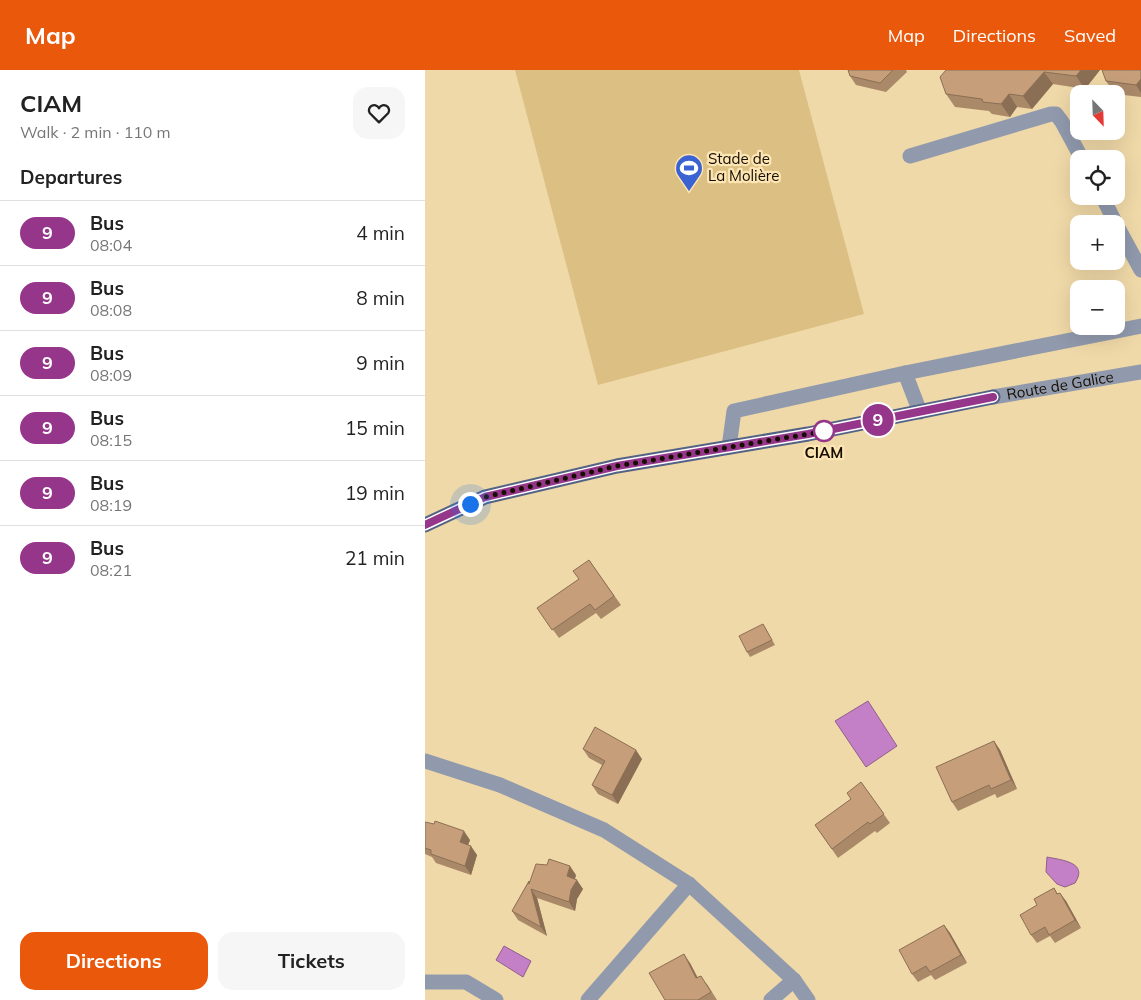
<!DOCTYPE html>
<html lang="en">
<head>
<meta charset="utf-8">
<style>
	:root { --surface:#fff; --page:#f6f6f6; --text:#222; --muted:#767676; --line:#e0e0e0; --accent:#ea580c }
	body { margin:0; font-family:Mulish,sans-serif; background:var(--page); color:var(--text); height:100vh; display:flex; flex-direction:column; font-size:19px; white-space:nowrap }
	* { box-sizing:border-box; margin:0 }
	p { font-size:16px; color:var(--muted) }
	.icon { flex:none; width:28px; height:28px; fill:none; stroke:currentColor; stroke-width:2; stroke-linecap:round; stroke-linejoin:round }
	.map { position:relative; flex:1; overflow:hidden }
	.side { display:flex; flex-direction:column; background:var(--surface); width:425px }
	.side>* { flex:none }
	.badge { padding:0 10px; border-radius:16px; font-size:18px; line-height:32px }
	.needle { width:32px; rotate:157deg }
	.fabs { position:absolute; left:645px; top:15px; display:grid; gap:10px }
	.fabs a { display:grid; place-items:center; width:55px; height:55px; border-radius:10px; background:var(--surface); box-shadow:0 5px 20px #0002; font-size:25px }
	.you { position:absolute; width:25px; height:25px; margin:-12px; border:4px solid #fff; border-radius:50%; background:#1a73e8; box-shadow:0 0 0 8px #1a73e833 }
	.map>.badge { position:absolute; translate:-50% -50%; box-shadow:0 0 0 2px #fff }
	h2 { padding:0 20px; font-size:19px; line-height:45px }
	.round { display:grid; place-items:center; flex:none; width:52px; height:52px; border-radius:15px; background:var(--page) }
	.headline { display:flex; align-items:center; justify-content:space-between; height:85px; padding:0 20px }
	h1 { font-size:24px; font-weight:700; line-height:38px }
	.button { display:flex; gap:10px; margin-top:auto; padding:10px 20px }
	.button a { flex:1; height:58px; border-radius:15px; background:var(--accent); color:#fff; font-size:20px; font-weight:700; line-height:58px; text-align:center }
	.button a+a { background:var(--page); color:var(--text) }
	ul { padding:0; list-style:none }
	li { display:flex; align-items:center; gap:15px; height:65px; padding:0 20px; border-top:1px solid var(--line) }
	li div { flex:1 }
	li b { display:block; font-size:19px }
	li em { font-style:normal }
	li .badge { min-width:55px; font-weight:700; text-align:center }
	header { display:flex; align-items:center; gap:30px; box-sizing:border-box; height:70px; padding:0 25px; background:var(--accent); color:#fff }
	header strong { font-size:24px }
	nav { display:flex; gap:28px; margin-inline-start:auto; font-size:18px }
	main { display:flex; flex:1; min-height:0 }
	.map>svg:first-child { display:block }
	.green { fill:#dcc083 }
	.water { fill:#c480c6; stroke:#905e8b }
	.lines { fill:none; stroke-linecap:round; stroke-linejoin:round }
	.minor { stroke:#919aad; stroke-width:15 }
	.major { stroke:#546385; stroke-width:15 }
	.wall { fill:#aa8969 }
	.shaded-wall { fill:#8b6f55 }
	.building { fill:#c69f7a; stroke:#8b6f55 }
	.line-casing { stroke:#fff; stroke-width:11 }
	.line { stroke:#96368b; stroke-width:8 }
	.walk { stroke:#160e00; stroke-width:5; stroke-dasharray:0 9 }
	.stop-dot { fill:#fff; stroke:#96368b; stroke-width:2.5 }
	.labels { text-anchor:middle; stroke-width:4.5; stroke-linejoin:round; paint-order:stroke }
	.poi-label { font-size:15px; fill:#160e00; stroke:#fde6b4; text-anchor:start }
	.street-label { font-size:15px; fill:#160e00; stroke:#fde6b4 }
	.stop-label { font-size:15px; font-weight:bold; fill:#160e00; stroke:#fde6b4 }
</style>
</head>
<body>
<header>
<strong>Map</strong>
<nav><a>Map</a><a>Directions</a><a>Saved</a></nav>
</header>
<main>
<section class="side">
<div class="headline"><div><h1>CIAM</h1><p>Walk · 2 min · 110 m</p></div><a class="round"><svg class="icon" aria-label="heart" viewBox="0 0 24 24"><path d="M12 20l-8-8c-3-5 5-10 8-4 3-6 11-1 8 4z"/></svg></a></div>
<h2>Departures</h2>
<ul>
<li><span class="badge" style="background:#96368b;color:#fff">9</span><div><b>Bus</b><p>08:04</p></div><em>4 min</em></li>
<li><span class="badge" style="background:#96368b;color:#fff">9</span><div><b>Bus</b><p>08:08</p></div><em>8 min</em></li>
<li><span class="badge" style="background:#96368b;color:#fff">9</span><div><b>Bus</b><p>08:09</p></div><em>9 min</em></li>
<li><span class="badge" style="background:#96368b;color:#fff">9</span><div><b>Bus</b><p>08:15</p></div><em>15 min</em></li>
<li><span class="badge" style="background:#96368b;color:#fff">9</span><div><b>Bus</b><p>08:19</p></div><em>19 min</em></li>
<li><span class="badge" style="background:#96368b;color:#fff">9</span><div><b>Bus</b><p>08:21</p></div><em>21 min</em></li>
</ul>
<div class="button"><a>Directions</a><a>Tickets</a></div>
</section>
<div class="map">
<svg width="716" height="930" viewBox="0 0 716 930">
	<rect width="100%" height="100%" fill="#f0d9a8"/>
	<polygon class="green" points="90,0 374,0 439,244 173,315"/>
	<g class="water">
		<polygon points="443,631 472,676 441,697 410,651"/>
		<path d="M 622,787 C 636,790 664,792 650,813 L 640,817 L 632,814 L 621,802 Z"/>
		<polygon points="79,876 106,891 98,907 71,890"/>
	</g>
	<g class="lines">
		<g class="minor">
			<polyline points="485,86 626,44 631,44 637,52 657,89"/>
			<polyline points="677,126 691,154"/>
			<polyline points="691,154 716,200"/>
			<polyline points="480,303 716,256"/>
			<path id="s1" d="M 568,327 L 716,302"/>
			<polyline points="304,377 309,341 480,303 495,342"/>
			<polyline points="0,691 75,715 179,760 264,814 369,910 383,930"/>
			<polyline points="0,912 41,912 71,930"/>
			<polyline points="163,930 264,814"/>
			<polyline points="346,930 369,910"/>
		</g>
		<polyline class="major" points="0,455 60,427 192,396 383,364 568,327"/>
	</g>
	<g class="wall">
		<polygon points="423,0 481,0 482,2 461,22 431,15 425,6"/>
		<polygon points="521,0 675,0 660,19 628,14 607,39 592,37 585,47 567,44 564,41 530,37 521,24"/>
		<polygon points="716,0 716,27 690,24 681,11"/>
		<polygon points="164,490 196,535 176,549 171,543 134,568 112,538 154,509"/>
		<polygon points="338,554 350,575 325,587 322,582"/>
		<polygon points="569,671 575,680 592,719 572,728 570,724 533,741 527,732"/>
		<polygon points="158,679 217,689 193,734 173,724 167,715 177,695 164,688"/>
		<polygon points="436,712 465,753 452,763 450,761 413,788 390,755 426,729"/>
		<polygon points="0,752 45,770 43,775 52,785 46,805 11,793 7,787 0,784"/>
		<polygon points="151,805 150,809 158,819 152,829 150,841 112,828 122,866 93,850 87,841 104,811 105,813"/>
		<polygon points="629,818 633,824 641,831 656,858 630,873 625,866 612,873 606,865 612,835"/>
		<polygon points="519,855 525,863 542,893 510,910 506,905 493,912 487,904"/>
		<polygon points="265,893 272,907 282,914 292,930 240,930"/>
	</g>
	<g class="shaded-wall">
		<polygon points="656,0 675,0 660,19 651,6"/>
		<polygon points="619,2 628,14 607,39 598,26"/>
		<polygon points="716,9 716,23 711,15"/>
		<polygon points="584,24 592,37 585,47 576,34"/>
		<polygon points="569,671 575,680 592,719 586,710"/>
		<polygon points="211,680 217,689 193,734 187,725"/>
		<polygon points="39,761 45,770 41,780 35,772"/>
		<polygon points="46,776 52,785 46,805 40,796"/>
		<polygon points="145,796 151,805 148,815 142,806"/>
		<polygon points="152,810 158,819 152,829 150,841 144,832 146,820"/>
		<polygon points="106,819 112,828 122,866 116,857"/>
		<polygon points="635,823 641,831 656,858 650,850"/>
		<polygon points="519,855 525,863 542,893 536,885"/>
		<polygon points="259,884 265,893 277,916 271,908"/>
	</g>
	<g class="building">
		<polygon points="423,0 468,0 455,13 425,6"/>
		<polygon points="521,0 656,0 651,6 619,2 598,26 584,24 576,34 558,32 557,29 521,24 515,7"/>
		<polygon points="677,0 716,0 716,9 711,15 681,11"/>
		<polygon points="164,490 189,526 170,540 165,534 127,560 112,538 154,509 148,501"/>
		<polygon points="338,554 347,570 322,582 314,566"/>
		<polygon points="170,657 211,680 187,725 167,715 180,691 158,679"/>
		<polygon points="569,671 586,710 566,719 564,715 527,732 511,697"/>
		<polygon points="436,712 459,744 445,754 443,752 407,779 390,755 426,729 422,723"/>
		<polygon points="10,751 39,761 35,772 46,776 40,796 6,784 6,780 0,778 0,752 9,754"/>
		<polygon points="124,789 145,796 142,806 152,810 146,820 144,832 106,819 116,857 87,841 104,811 104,814 111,794 122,795"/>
		<polygon points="629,818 632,824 635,823 650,850 624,865 620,857 606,865 595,845 612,835 609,829"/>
		<polygon points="519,855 536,885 505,902 501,896 487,904 474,880"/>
		<polygon points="259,884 271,908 276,906 286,922 273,930 240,930 224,903"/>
	</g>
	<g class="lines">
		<g class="line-casing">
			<polyline id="line" points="0,455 60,427 192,396 383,364 568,327"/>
		</g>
		<use href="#line" class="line"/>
		<polyline class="walk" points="45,434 60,427 192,396 401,361 399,361"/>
	</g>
	<defs>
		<g id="stadium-pin" transform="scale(1.4375)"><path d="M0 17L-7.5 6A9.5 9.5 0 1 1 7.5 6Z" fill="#3a62d3" stroke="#fde6b4"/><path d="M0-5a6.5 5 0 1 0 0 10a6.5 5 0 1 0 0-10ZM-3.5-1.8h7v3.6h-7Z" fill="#fff"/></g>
	</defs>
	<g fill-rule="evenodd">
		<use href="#stadium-pin" x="264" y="98"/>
	</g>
	<circle class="stop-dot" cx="399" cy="361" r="10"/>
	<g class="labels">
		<g class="poi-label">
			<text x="283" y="94">Stade de<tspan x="283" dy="17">La Molière</tspan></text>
		</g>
		<g class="street-label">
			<text dy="5" stroke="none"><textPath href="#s1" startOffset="68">Route de Galice</textPath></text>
		</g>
		<g class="stop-label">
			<text x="399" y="388">CIAM</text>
		</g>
	</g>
</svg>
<div class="fabs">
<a><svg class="needle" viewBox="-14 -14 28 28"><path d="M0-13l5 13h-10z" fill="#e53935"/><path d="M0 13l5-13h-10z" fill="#767676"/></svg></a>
<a><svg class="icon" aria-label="locate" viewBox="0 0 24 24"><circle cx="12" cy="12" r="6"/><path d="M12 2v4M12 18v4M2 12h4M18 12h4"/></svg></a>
<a>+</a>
<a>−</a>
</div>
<div class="you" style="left:45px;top:434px"></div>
<b class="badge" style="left:453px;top:350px;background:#96368b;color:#fff">9</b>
</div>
</main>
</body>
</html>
